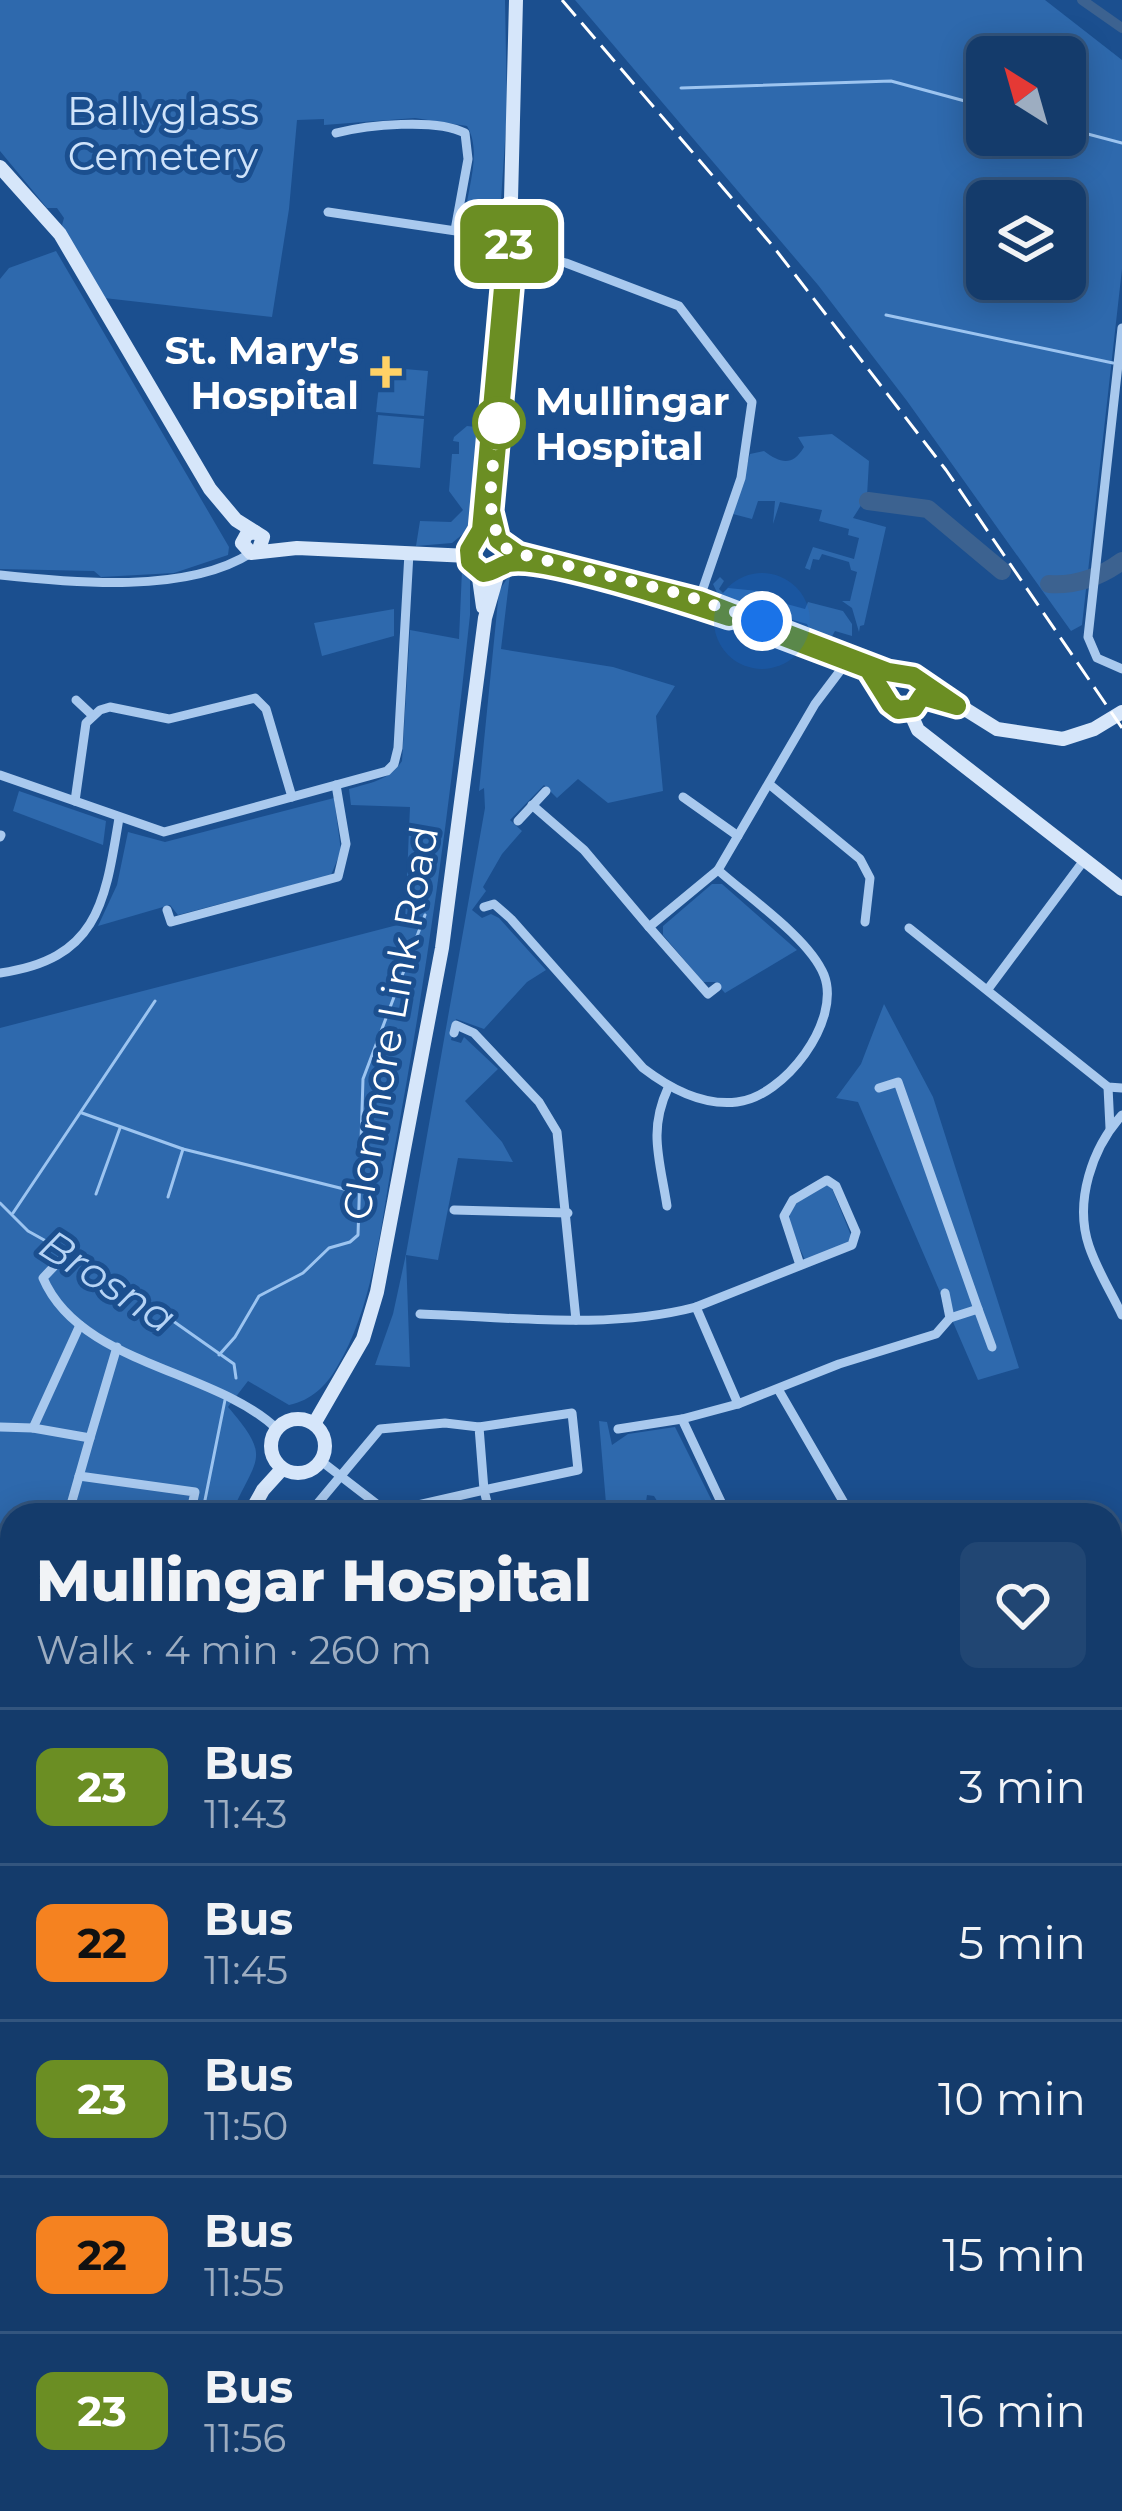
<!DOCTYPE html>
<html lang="en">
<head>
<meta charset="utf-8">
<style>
	:root { --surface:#143b6b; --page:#214673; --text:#f1f3f6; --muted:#9dadc1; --line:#33557e }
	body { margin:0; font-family:Montserrat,sans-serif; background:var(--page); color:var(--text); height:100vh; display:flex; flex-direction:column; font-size:45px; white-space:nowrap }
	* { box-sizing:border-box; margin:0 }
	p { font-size:39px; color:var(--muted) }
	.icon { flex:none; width:66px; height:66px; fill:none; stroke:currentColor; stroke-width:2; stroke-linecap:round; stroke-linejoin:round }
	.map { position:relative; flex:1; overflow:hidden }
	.side { position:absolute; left:0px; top:1503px; width:1122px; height:1008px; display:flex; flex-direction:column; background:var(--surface); border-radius:36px 36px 0 0; box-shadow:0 6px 30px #0003,0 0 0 3px var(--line) }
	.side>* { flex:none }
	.badge { padding:0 24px; border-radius:18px; font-size:42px; line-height:78px }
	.needle { width:78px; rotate:323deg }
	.fabs { position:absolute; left:966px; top:36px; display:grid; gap:24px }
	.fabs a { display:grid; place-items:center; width:120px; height:120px; border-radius:18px; background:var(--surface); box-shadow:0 6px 30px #0003,0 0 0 3px var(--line); font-size:60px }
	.you { position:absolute; width:60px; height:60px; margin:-30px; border:9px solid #fff; border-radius:50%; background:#1a73e8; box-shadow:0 0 0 18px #1a73e833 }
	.map>.badge { position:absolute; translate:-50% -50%; box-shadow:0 0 0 6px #fff }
	.round { display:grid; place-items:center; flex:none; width:126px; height:126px; border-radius:18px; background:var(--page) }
	.head { display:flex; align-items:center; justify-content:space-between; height:204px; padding:0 36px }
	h1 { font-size:57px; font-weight:800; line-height:90px }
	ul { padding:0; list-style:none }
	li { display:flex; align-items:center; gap:36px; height:156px; padding:0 36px; border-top:3px solid var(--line) }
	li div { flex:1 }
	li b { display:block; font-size:45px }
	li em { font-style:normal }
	li .badge { min-width:132px; font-weight:700; text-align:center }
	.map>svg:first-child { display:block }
	.green { fill:#2e69ad; fill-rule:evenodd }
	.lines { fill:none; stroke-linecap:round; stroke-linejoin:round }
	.stream { stroke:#9cc4f0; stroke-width:3 }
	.canal { stroke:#3c6290; stroke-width:10 }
	.river { stroke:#3c6290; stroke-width:18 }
	.street { stroke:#a9c9ee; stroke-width:9 }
	.secondary { stroke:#d6e6fa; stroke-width:14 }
	.rail { stroke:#fff; stroke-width:3; stroke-dasharray:21 9; stroke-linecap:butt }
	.line-casing { stroke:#fff; stroke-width:27 }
	.line { stroke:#6b8e23; stroke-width:18 }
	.walk { stroke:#fff; stroke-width:12; stroke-dasharray:0 21.6 }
	.poi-dot { fill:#ffd166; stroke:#1b4f8f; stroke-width:4.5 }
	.stop-dot { fill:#fff; stroke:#6b8e23; stroke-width:6 }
	.labels { text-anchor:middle; stroke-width:10; stroke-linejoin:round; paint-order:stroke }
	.park-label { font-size:39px; fill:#cfe3fa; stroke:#1b4f8f }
	.poi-label { font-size:39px; font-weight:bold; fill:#fff; stroke:#1b4f8f; text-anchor:end }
	.stop-label { font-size:39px; font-weight:bold; fill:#fff; stroke:#1b4f8f; text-anchor:start }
	.street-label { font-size:39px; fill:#fff; stroke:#1b4f8f }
	.water-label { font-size:42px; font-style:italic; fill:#b5d3f5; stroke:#1b4f8f }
</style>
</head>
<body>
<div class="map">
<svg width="1122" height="2511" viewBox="0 0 1122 2511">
	<rect width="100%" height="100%" fill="#1b4f8f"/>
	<g class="green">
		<path d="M 0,0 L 505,0 L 507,112 L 499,229 L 465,220 C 466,191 483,153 467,126 L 415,118 L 324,125 L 324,119 L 297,120 L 289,209 L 272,317 L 104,298 L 62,225 L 64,218 L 57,208 L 47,208 L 0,151 Z"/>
		<path d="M 575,0 L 1045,0 L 1122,60 L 1122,269 L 1082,625 L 1071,631 L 907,401 L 818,285 ZM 987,57 L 1065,57 L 1065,135 L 987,135 ZM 987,201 L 1065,201 L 1065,279 L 987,279 Z"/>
		<polygon points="56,251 229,547 228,555 174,573 101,577 94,571 0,569 0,279 9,268"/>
		<polygon points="381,367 428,371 424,416 376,412"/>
		<polygon points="378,415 424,419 420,468 373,464"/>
		<polygon points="467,426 476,427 480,438 469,529 452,543 416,546 420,521 451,522 463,510 449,491 452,454 459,454 459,442 453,441 454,437"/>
		<path d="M 832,434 L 869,461 L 867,496 L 853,518 L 886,527 L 864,625 L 860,626 L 859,632 L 852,608 L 842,601 L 850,601 L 857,572 L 851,570 L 849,562 L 822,554 L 819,560 L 813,559 L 810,570 L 805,568 L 813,547 L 854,559 L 859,538 L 848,535 L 849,529 L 819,521 L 822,510 L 780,502 L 773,524 L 775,501 L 758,501 L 752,519 L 733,514 L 750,454 L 764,451 C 781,464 793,466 804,447 L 798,437 Z"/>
		<path d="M 462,570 L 470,578 L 470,615 C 451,797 427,977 393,1157 C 381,1225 373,1307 337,1367 C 326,1386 312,1400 289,1405 L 248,1381 L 228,1407 C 274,1460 255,1457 231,1515 L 12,1515 L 12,1942 L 0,1943 L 0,1028 L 405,923 L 410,807 L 351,805 L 349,789 C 370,783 390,780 402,761 L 410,630 L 459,639 Z"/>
		<polygon points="510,574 501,649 613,667 675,686 656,716 663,791 608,803 578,779 557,798 544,785 510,820 522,831 502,854 483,887 486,891 472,910 482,918 491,914 499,918 546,970 527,982 484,1029 456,1019 451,1040 461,1043 464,1037 498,1069 465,1101 502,1142 513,1162 458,1158 438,1260 406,1255 410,1367 375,1365 393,1314 406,1254 485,808 484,788 479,791 499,591"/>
		<polygon points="720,577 724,581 719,589 723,593 728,588 758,591 757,596 805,609 808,602 843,611 852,624 852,636 835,631 831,638 809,629 807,624 720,599 713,584"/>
		<polygon points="394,609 394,636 322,656 314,623"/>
		<polygon points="19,791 106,821 103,845 13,811"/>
		<polygon points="334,798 341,851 331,875 178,915 170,905 98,926 117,885 128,832 165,842"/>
		<polygon points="712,884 722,884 797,950 725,993 715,982 703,982 663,935 663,926"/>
		<polygon points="884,1004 933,1097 1019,1368 978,1380 858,1102 836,1098 861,1064"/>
		<polygon points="825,1184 831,1186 852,1238 845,1246 805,1260 788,1222 792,1206"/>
		<polygon points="599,1421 607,1422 612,1445 628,1434 675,1427 716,1509 710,1512 659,1504 654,1496 647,1495 644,1515 607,1515"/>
		<polygon points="1122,1886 1122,2074 1110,2063 1110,1889"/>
		<polygon points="12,2000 9,2334 12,2499 43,2499 31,2511 0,2511 0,2004"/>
		<polygon points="405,2499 712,2499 717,2511 396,2508"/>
	</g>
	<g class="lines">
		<g class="stream">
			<polyline points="681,88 891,81 987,107"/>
			<polyline points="1065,128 1122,143"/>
			<polyline points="886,315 1113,363"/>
			<polyline points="82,1113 183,1149 356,1192"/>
			<polyline points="96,1194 120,1128"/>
			<polyline points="168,1197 183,1149"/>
			<polyline points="0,1203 28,1231 112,1278 234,1364 236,1378"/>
			<polyline points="13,1213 155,1001"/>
			<polyline points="219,1355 235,1337 259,1296 303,1273 329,1248 350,1242 358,1235 363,1079 425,915"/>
			<polyline points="202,1515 225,1400"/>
		</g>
		<polyline class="canal" points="1082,0 1122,28"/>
		<g class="river">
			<polyline points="868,501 928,509 1002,571"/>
			<path d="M 1049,584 C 1077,586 1100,577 1122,561"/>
		</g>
		<g class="street">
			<path d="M 336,133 C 367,125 436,118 465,133 L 468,159 L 455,230"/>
			<polyline points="328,212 510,239"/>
			<polyline points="509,248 566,263 679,306 752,402 741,478 699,600"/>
			<polyline points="1122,328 1088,637 1097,658 1122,669"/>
			<path d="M 0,575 C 73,583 187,594 251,553"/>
			<polyline points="76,700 92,715"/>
			<polyline points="0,775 164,832 387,771 394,764 398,748 409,553"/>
			<polyline points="769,784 860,859 870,878 865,922"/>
			<polyline points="683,797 738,836"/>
			<polyline points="75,801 86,723 100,710 110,707 169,719 255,698 266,709 292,797"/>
			<polyline points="532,805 584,850 649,927 718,870"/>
			<polyline points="518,821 546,791"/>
			<polyline points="0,837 1,835"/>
			<path d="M 484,907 L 494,904 L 511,919 L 643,1068 C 669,1088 703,1106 737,1102 C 784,1097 842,1021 824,975 C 809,938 748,897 718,870 L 815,704 L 849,659"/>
			<polyline points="167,910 171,922 338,877 346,844 336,785"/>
			<polyline points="649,927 708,994 717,987"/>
			<polyline points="909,928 1108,1087 1122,1088"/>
			<path d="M 0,973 C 98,959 105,903 119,818"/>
			<polyline points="988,989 1085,859"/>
			<polyline points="454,1033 456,1025 474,1033 539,1102 557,1132 576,1320"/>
			<polyline points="1108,1087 1110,1128"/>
			<polyline points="879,1088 898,1082 978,1309"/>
			<path d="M 1122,1115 C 1092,1148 1074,1202 1089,1246 C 1097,1270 1111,1292 1122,1315"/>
			<path d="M 667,1206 C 660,1160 648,1131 668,1088"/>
			<polyline points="454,1210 568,1213"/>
			<path d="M 60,1260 L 43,1278 C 80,1365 214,1369 277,1429"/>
			<polyline points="696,1307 852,1245 856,1232 836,1186 827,1180 793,1200 784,1216 800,1265"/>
			<path d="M 420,1314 C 510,1317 608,1330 696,1307 L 738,1404"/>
			<polyline points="950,1318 978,1309 992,1347"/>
			<polyline points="778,1389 851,1515"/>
			<polyline points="682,1419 721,1502 722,1515"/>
			<polyline points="0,1427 33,1428 80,1325"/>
			<polyline points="479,1427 572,1413 578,1470 484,1490 490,1515"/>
			<polyline points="33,1428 90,1438 117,1347"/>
			<polyline points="618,1429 682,1419 738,1404 839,1364 936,1334 950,1318 945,1293"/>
			<polyline points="321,1461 391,1515"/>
			<polyline points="79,1476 195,1492 190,1515"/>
			<polyline points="650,1508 679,1515"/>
			<polyline points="68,1515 90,1438"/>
			<polyline points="308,1515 380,1429 445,1423 479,1427 484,1490 418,1505 408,1515"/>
			<polyline points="0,1534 12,1535"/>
			<polyline points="0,1635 12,1636"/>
			<polyline points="0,1740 12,1741"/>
			<polyline points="0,1747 12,1788"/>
			<polyline points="1110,2130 1122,2141"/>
			<polyline points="1110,2240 1122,2213"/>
			<polyline points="1110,2302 1122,2305"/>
			<polyline points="729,2499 735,2511"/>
			<polyline points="889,2499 902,2511"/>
			<polyline points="995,2511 999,2499"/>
		</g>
		<g class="secondary">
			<polyline points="0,167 60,234 210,489 236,520 255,532"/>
			<polyline points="493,495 491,511 498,540"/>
			<path d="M 474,543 C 493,528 499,546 516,553 L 699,600 L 888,672 L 909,674 L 997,729 L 1063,739 L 1094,729 L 1122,712"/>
			<polyline points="258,552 263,537 255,532 247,534 242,543 251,553 297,548 469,556"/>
			<polyline points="469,556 481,530 510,239 516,0"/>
			<polyline points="469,556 478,571 483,607"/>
			<path d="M 865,667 C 883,681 883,710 909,710"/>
			<polyline points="909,710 918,730 1122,889"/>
			<circle cx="298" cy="1446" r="27"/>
			<polyline points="314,1424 363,1339 377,1292 442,948 485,618 499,569"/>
			<polyline points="249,1515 263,1490 282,1469"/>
			<polyline points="1110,1618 1122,1620"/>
			<polyline points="0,1965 12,1962"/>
			<polyline points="235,2511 238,2499"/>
		</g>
		<polyline class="rail" points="562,0 772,245 848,343 946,470 1122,728"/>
	</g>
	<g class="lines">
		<g class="line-casing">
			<path id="line" d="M 729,617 C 690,604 543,556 509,563 C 499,566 494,572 483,573 L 470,562 L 469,550 L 481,530 L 510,210 L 517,224 L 491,511 L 498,540 L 518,554 L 699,600 L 888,672 L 913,676 L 957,706 L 922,696 L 914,708 L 898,710 L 890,704 L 868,669 L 752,625"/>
		</g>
		<use href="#line" class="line"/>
		<path class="walk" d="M 499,423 C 494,460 479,523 509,551 L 681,594 L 762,621"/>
	</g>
	<path class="poi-dot" d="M380 354h12v12h12v12h-12v12h-12v-12h-12v-12h12z"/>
	<circle class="stop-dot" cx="499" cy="423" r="24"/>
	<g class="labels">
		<g class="park-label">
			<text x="163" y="125">Ballyglass<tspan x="163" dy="45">Cemetery</tspan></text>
		</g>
		<g class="poi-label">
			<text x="359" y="364">St. Mary's<tspan x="359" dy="45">Hospital</tspan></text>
		</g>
		<g class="stop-label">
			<text x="535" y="415">Mullingar<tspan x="535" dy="45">Hospital</tspan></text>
		</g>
		<g class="street-label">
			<text transform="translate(390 1023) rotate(-80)" y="14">Clonmore Link Road</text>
		</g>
		<g class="water-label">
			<text transform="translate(108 1281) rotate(33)" y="15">Brosna</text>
		</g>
	</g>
</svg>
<div class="fabs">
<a><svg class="needle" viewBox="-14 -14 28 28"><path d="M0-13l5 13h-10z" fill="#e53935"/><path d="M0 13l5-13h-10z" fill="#9dadc1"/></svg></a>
<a><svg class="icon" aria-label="layers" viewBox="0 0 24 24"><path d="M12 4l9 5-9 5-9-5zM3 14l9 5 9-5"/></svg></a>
</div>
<div class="you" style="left:762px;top:621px"></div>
<b class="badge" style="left:509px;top:244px;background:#6b8e23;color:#fff">23</b>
<section class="side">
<div class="head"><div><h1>Mullingar Hospital</h1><p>Walk · 4 min · 260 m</p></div><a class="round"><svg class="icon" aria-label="heart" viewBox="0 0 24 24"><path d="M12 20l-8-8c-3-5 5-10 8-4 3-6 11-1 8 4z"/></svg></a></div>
<ul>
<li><span class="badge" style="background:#6b8e23;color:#fff">23</span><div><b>Bus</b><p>11:43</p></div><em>3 min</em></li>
<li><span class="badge" style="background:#f58220;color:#111">22</span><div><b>Bus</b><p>11:45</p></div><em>5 min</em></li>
<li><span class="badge" style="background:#6b8e23;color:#fff">23</span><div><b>Bus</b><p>11:50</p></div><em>10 min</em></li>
<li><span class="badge" style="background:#f58220;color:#111">22</span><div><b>Bus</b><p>11:55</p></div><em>15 min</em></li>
<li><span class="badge" style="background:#6b8e23;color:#fff">23</span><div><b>Bus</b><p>11:56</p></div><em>16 min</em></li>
</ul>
</section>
</div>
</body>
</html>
